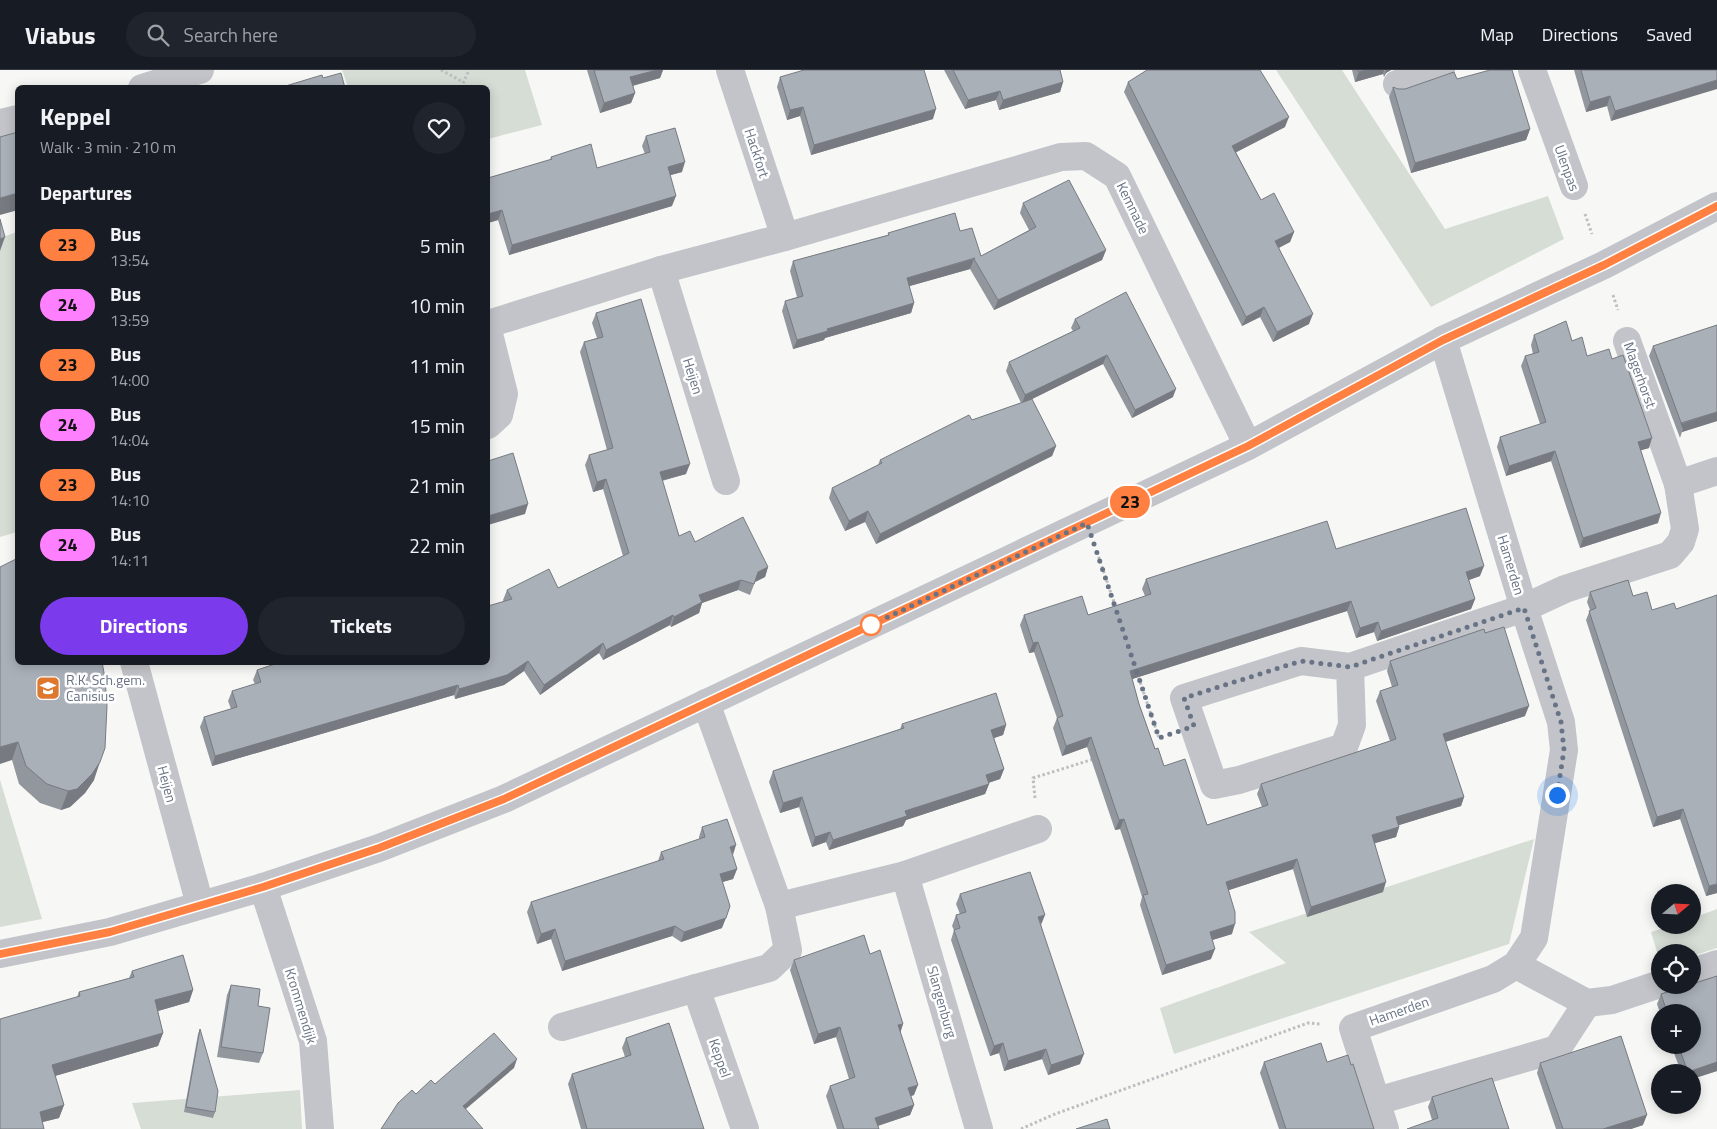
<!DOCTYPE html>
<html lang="en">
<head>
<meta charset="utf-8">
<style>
	:root { --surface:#171b24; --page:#20242c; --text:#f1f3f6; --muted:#9ea1a6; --line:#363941; --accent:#7c3aed }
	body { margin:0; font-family:"Titillium Web",sans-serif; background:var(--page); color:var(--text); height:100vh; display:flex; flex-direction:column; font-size:19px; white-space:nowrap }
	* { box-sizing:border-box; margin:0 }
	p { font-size:16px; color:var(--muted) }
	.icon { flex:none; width:28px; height:28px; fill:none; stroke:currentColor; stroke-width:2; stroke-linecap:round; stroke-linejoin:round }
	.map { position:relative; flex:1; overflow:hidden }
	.side { position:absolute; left:15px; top:15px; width:475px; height:580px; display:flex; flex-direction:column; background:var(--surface); border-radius:8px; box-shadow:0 2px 12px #0003 }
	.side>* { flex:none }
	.badge { padding:0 10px; border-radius:16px; font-size:18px; line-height:32px }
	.needle { width:32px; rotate:71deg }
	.buttons { position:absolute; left:1651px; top:814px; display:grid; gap:10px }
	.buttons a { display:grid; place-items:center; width:50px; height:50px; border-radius:50%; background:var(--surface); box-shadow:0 2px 12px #0003; font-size:25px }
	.you { position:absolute; width:25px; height:25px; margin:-12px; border:4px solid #fff; border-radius:50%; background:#1a73e8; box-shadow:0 0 0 8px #1a73e833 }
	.map>.badge { position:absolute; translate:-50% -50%; box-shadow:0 0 0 2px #fff }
	h2 { padding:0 25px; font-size:19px; line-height:45px }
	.round { display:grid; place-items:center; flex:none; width:52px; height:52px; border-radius:26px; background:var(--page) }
	.summary { display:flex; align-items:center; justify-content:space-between; height:85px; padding:0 25px }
	h1 { font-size:24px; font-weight:700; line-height:38px }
	.button { display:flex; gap:10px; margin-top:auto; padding:10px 25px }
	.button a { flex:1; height:58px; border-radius:30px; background:var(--accent); color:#fff; font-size:20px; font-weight:700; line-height:58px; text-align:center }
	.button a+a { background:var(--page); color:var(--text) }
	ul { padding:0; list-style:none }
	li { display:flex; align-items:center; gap:15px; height:60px; padding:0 25px }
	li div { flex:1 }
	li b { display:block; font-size:19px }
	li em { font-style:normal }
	li .badge { min-width:55px; font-weight:700; text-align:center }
	header { display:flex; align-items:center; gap:30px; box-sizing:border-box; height:70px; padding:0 25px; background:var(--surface); border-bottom:1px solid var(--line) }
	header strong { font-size:24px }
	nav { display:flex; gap:28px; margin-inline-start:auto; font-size:18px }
	.search { width:350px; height:45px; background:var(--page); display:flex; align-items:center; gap:12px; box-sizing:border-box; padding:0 18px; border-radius:28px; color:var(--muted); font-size:19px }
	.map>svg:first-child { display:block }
	.green { fill:#d6ddd5 }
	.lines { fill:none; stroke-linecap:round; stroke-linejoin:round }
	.path { stroke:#bcbec1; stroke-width:3; stroke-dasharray:2.5 2.5; stroke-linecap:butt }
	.minor { stroke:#c2c4c9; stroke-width:28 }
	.wall { fill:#92979e }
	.shaded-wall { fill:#777b81 }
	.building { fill:#aab0b8; stroke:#777b81 }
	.line-casing { stroke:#fff; stroke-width:11 }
	.line { stroke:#ff8040; stroke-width:8 }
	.walk { stroke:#687385; stroke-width:5; stroke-dasharray:0 9 }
	.stop-dot { fill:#fff; stroke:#ff8040; stroke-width:2.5 }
	.labels { text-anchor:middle; stroke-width:5; stroke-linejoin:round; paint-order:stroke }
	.street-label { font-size:14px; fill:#687385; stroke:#fff }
	.poi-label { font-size:14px; fill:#687385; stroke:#fff; text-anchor:start }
</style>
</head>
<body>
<header>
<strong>Viabus</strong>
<div class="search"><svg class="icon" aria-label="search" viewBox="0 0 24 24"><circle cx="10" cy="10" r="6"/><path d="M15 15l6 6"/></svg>Search here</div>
<nav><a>Map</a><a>Directions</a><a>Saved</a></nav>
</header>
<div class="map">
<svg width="1717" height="1059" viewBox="0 0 1717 1059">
	<rect width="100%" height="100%" fill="#f7f8f5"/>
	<g class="green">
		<polygon points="342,0 525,0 542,55 488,69 488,18 348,17"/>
		<polygon points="1276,0 1342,0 1445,159 1548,126 1564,169 1431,237"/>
		<polygon points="17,162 17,462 0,467 0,168"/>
		<polygon points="0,710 42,849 0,857"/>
		<polygon points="1534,769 1509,874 1174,984 1160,938 1286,893 1249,862"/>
		<polygon points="1717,839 1717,878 1693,886 1692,882 1660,882 1660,892 1651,862 1672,855 1692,855 1693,848"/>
		<polygon points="300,1020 302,1059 141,1059 132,1033"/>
	</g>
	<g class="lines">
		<g class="path">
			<polyline points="441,0 463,12"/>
			<polyline points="461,18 469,0"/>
			<polyline points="1585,144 1592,164"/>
			<polyline points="1613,225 1618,240"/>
			<polyline points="1097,482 1116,538"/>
			<polyline points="1137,603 1159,668"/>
			<polyline points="1035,728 1033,708 1094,689"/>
			<polyline points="1021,1059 1055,1044 1308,953 1321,954"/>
		</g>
		<g class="minor">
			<polyline points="730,0 785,167"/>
			<polyline points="1532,0 1574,116"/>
			<polyline points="1397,14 1441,0"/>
			<polyline points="142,18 200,0"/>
			<polyline points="0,53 18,49"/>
			<polyline points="661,200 726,411"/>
			<polyline points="488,254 661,200 785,167 1061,87 1086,86 1117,106 1248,376"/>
			<polyline points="488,260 504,324 499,345 488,355"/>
			<polyline points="1678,414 1717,401"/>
			<polyline points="134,592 200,835"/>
			<polyline points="1350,597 1352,655 1344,677 1239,710 1214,715 1184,628 1301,591 1350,597 1524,538 1565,519 1670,485 1681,472 1685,459 1678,414 1627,271"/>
			<polyline points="706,633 779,836 788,880 769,898 696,918 745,1059"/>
			<polyline points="905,805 1038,759"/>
			<polyline points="263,817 313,971 320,1059"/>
			<polyline points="779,836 905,805 979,1059"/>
			<polyline points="0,884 110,862 263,817 379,778 504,729 1248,376 1443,270 1604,195 1717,136"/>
			<polyline points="1516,895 1587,933 1612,930 1660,914"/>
			<polyline points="1692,902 1717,894"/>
			<polyline points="562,957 696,918"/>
			<polyline points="1377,1031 1557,979 1587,933"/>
			<polyline points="1385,1059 1353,958 1493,909 1516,895 1534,868 1564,680 1561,652 1524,538 1443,270"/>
		</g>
	</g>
	<g class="wall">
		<polygon points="587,0 663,0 660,8 633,16 635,23 631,33 600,43"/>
		<polygon points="944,0 1060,0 1063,12 1060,22 999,40 996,30 965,39"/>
		<polygon points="1352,0 1391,0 1386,3 1384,7 1383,4 1355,12"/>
		<polygon points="1574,0 1717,0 1611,51 1607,36 1586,42"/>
		<polygon points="780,7 933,49 811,85 800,46 787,50 777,17"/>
		<polygon points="1457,9 1530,59 1526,70 1411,103 1389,27 1393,17 1398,19 1405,19"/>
		<polygon points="1128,12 1285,57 1236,82 1261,130 1294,162 1290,172 1279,178 1309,254 1273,272 1260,247 1242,256 1124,22"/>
		<polygon points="646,66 682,102 670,105 672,136 509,185 498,150 488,153 488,108 550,90 551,87 597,98 645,84 642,76"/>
		<polygon points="1023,133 1106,180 1102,190 994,240 970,199 909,216 914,233 911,243 825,268 824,270 793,279 782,241 785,231 797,227 790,201 793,191 888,165 888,163 960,161 981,186 1029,160 1020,143"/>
		<polygon points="596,243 686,404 662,411 679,466 768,497 765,507 755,512 750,525 738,520 702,533 699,543 671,557 670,555 603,590 599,583 540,625 524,601 504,615 455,629 454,625 212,696 200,657 204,647 231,639 228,631 232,621 255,614 253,610 257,600 488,592 504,532 503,530 507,520 558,518 623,486 603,419 593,422 585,395 589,385 607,380 580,282 584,272 597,268 592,253"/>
		<polygon points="1075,249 1173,327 1132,348 1103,294 1030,330 1056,376 1052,386 876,474 865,452 845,461 829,428 832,418 878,395 880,390 972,350 1021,333 1006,301 1009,292 1073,261 1071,258"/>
		<polygon points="1717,255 1717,351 1682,362 1680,368 1649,286 1653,276"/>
		<polygon points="1534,265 1572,271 1587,286 1612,289 1649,378 1641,380 1658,453 1580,478 1551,391 1506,406 1497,377 1500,367 1540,354 1521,296 1525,286 1533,284 1531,275"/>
		<polygon points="1336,479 1480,506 1469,510 1475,529 1471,539 1377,571 1374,562 1356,568 1347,541 1132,609 1139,634 1155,679 1164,696 1207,755 1262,737 1257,724 1261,714 1390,671 1376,631 1380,621 1392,617 1387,601 1390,591 1485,563 1525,646 1445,672 1464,727 1461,736 1399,755 1399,757 1396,767 1375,773 1383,822 1307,847 1293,799 1229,820 1232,864 1212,870 1211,889 1162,905 1140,835 1142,827 1128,783 1120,759 1115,760 1087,677 1062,686 1053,658 1057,648 1051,631 1034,582 1029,583 1020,555 1024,545 1088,545 1145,526 1142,519 1146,509"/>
		<polygon points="0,497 94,710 85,723 70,737 61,740 40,733 19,714 12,690"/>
		<polygon points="1628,510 1717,823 1706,826 1680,749 1653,757 1586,550 1590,540 1587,532 1590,522"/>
		<polygon points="902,654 1006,655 1003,665 994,668 1004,699 1000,709 988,713 989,714 985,724 906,750 903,756 829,780 826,772 812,777 799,737 780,743 769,712 773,701 900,659"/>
		<polygon points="702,757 732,785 737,799 733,809 722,812 722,858 681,872 672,866 562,901 551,869 537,874 527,842 531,832 658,791 661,782 699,769 699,767"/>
		<polygon points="960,824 1041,855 1080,994 1048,1005 1042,989 1004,1001 999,983 990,986 951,870 954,860 952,856 956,845 960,844 956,834"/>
		<polygon points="870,884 903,954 900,962 914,1025 911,1026 914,1035 910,1045 878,1056 879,1059 837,1059 826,1026 830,1016 849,1009 836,967 814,974 790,900 794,890"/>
		<polygon points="132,901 193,920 189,932 158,941 163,963 158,976 55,1006 64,1035 59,1048 42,1052 0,1059 77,927 79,922 129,908"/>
		<polygon points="1717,906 1717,1001 1692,1009 1692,1002 1681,1002 1671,975 1692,975 1692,942 1660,943 1657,934 1661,924"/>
		<polygon points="231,915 258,936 263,983 259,993 217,987 227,925"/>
		<polygon points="200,959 215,1042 213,1048 184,1042 198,964"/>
		<polygon points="626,968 704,1059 581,1059 568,1014 572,1004 625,987 622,978"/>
		<polygon points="1264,992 1351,995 1374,1059 1279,1059 1260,1003"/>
		<polygon points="1540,993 1643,1055 1631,1059 1556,1059 1537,1003"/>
		<polygon points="1432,1027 1509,1059 1432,1050 1428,1037"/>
	</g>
	<g class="shaded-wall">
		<polygon points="657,0 663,0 660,8 627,17 630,7"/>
		<polygon points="1366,0 1384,0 1383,4 1355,12 1359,2"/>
		<polygon points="1386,0 1391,0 1386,3 1384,7"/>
		<polygon points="1717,10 1717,19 1611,51 1615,41"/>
		<polygon points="1063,12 1060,22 999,40 1003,30"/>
		<polygon points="1000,21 996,30 965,39 968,30"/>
		<polygon points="635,23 631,33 600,43 604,33"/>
		<polygon points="1610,26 1607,36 1586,42 1590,32"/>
		<polygon points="803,37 800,46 787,50 790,40"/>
		<polygon points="936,39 933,49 811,85 814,75"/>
		<polygon points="1289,47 1285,57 1229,86 1232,76"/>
		<polygon points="1530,59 1526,70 1411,103 1415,93"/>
		<polygon points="685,92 682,102 664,107 668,97"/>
		<polygon points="18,123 18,140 0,145 0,128"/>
		<polygon points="676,126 672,136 509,185 512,175"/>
		<polygon points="502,140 498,150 488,153 488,144"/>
		<polygon points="1294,162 1290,172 1272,181 1275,171"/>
		<polygon points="5,167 0,181 0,169"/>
		<polygon points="1106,180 1102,190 994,240 998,230"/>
		<polygon points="974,189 970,199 903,218 907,208"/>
		<polygon points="914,233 911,243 825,268 824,270 793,279 797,270 827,259"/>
		<polygon points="1264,237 1260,247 1242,256 1246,247"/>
		<polygon points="1313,244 1309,254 1273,272 1277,262"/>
		<polygon points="1107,285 1103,294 1022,334 1025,325"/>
		<polygon points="1176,319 1173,327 1132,348 1135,340"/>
		<polygon points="1717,342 1717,351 1682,362 1683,358 1681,354"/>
		<polygon points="1652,368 1649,378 1635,382 1638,372"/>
		<polygon points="1056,376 1052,386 876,474 880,464"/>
		<polygon points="1555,381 1551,391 1506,406 1509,396"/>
		<polygon points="690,394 686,404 656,412 660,402"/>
		<polygon points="606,409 603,419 593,422 597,412"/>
		<polygon points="528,434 525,444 488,455 488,446"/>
		<polygon points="868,441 865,452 845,461 849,451"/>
		<polygon points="1661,443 1658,453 1580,478 1583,468"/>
		<polygon points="1484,496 1480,506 1463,512 1466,502"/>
		<polygon points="768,497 765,507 755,512 758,502"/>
		<polygon points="741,510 738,520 702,533 699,543 671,557 674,547 699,525"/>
		<polygon points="1475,529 1471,539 1377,571 1381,561"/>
		<polygon points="1351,531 1347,541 1126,611 1130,601"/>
		<polygon points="673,545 670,555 603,590 606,580"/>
		<polygon points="1378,552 1374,562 1356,568 1360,558"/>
		<polygon points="1038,572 1034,582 1029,583 1033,573"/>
		<polygon points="603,573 599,583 540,625 544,615"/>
		<polygon points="528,591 524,601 504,615 455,629 459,619"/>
		<polygon points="458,615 454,625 212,696 215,686"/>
		<polygon points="1529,636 1525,646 1439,674 1443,664"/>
		<polygon points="1006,655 1003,665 988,670 991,660"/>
		<polygon points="1091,667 1087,677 1062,686 1066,676"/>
		<polygon points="18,672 12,690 0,694 0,677"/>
		<polygon points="100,692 94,710 85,723 70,737 61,740 68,721"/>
		<polygon points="1004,699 1000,709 982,715 986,705"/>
		<polygon points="989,714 985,724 906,750 903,756 829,780 833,770 905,741"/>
		<polygon points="802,727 799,737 780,743 783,733"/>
		<polygon points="1464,727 1461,736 1393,757 1396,747"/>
		<polygon points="1683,739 1680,749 1653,757 1657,747"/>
		<polygon points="1124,749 1120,759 1115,760 1119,750"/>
		<polygon points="1399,757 1396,767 1369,775 1372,765"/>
		<polygon points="830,762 826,772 812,777 815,767"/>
		<polygon points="736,775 733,785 730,777"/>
		<polygon points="1297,789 1293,799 1223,822 1226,812"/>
		<polygon points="737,799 733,809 716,814 720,804"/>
		<polygon points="1386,812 1383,822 1307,847 1311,837"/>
		<polygon points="1717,814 1717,823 1706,826 1709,816"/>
		<polygon points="1045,845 1041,855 1038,847"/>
		<polygon points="726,848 722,858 681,872 684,862"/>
		<polygon points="1235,854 1232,864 1206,872 1210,862"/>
		<polygon points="675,856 672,866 562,901 565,891"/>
		<polygon points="555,859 551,869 537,874 541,864"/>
		<polygon points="1215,879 1211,889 1162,905 1166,895"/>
		<polygon points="193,920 189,932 151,943 155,930"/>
		<polygon points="903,954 900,964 898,955"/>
		<polygon points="840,957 836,967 814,974 818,964"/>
		<polygon points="163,963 158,976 48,1008 52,995"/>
		<polygon points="1003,973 999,983 990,986 994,976"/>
		<polygon points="1046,979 1042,989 1004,1001 1008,991"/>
		<polygon points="1084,984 1080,994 1048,1005 1051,995"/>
		<polygon points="517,989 514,998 460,1044 463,1036"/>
		<polygon points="1717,992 1717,1001 1692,1009 1692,1002 1687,1002"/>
		<polygon points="918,1015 914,1025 904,1028 908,1018"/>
		<polygon points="64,1035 59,1048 35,1054 40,1042"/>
		<polygon points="914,1035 910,1045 871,1058 875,1048"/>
		<polygon points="1647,1045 1643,1055 1631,1059 1603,1059"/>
	</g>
	<g class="building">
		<polygon points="594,0 657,0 630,7 635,23 604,33"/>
		<polygon points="804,0 924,0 936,39 814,75 803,37 790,40 780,7"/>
		<polygon points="953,0 1060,0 1063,12 1003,30 1000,21 968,30"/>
		<polygon points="1147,0 1260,0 1289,47 1232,76 1261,130 1274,123 1294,162 1275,171 1313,244 1277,262 1264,237 1246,247 1128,12"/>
		<polygon points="1358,0 1366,0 1359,2"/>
		<polygon points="1490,0 1512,0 1530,59 1415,93 1393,17 1398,19 1405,19 1454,2 1457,9"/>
		<polygon points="1581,0 1717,0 1717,10 1615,41 1610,26 1590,32"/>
		<polygon points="341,3 345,18 279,18 322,5 323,8"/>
		<polygon points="675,58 685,92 668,97 676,126 512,175 502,140 488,144 488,108 552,89 551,87 591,74 597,98 650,82 646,66"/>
		<polygon points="18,62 18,123 0,128 0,67"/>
		<polygon points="1069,110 1106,180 998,230 974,189 975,188 907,208 914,233 827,259 828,261 797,270 785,231 803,226 793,191 889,165 888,163 955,143 960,161 972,158 981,186 1036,157 1023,133"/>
		<polygon points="0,149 5,167 0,169"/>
		<polygon points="1126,222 1176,319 1135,340 1107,285 1025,325 1009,292 1080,258 1075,249"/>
		<polygon points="641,229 690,394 660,402 679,466 690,461 695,472 743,447 768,497 758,502 754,514 741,510 699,525 702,532 674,547 673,545 606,580 603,573 544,615 528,591 507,605 459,619 458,615 215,686 204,647 237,637 232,621 261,612 257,600 281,592 488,592 488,536 512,529 507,520 549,499 558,518 629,483 606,409 597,412 589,385 613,378 584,272 603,267 596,243"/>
		<polygon points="1566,251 1572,271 1582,267 1587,286 1609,279 1612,289 1623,285 1652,368 1638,372 1661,443 1583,468 1555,381 1509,396 1500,367 1546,352 1525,286 1539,282 1534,265"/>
		<polygon points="1717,255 1717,342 1681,353 1683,358 1653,276"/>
		<polygon points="1032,329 1056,376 880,464 868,441 849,451 832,418 882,393 880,390 969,345 972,350"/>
		<polygon points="513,383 528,434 488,446 488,391"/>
		<polygon points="1466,438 1484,496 1466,502 1475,529 1381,561 1378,552 1360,558 1351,531 1130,601 1139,634 1155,679 1158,678 1164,696 1185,689 1207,755 1268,735 1261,714 1396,669 1380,621 1398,615 1390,591 1484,559 1485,563 1504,557 1529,636 1443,664 1464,727 1396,747 1399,757 1372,765 1386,812 1311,837 1297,789 1226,812 1235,842 1235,854 1210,862 1215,879 1166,895 1143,825 1148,824 1124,749 1119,750 1091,667 1066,676 1057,648 1063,646 1055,621 1038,572 1033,573 1024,545 1082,526 1088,545 1151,524 1146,509 1327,451 1336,479"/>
		<polygon points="18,488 18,592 102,592 105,608 107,636 105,678 100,692 92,704 77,719 68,721 47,714 26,696 18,672 0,677 0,497"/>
		<polygon points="1628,510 1633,526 1647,522 1652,540 1674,533 1676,539 1717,525 1717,814 1709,816 1683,739 1657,747 1589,541 1596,538 1590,522"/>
		<polygon points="996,623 1006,655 991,660 1004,699 986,705 989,714 905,741 907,746 833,770 830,762 815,767 802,727 783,733 773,701 904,658 902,654"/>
		<polygon points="727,749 736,775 730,777 737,799 720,804 730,836 726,848 684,862 675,856 565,891 555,859 541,864 531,832 664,789 661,782 705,767 702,757"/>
		<polygon points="1030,802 1045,845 1038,847 1084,984 1051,995 1046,979 1008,991 1003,973 994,976 954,860 960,858 956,845 966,842 960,824"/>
		<polygon points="864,865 870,884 880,880 903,954 898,955 918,1015 908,1018 914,1035 875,1048 879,1059 844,1059 830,1016 855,1007 840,957 818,964 794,890"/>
		<polygon points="183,885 193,920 155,930 163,963 52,995 64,1035 40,1042 44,1059 0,1059 0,949 80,926 79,922 134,907 132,901"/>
		<polygon points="1717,906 1717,992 1688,1002 1678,975 1692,975 1692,942 1667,942 1661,924 1689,915 1692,915 1692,914"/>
		<polygon points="231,915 260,919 258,936 270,938 263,983 221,977"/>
		<polygon points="669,953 704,1059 587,1059 572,1004 631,985 626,968"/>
		<polygon points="200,959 218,1021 215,1042 186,1037"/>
		<polygon points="494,963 517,989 463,1036 483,1059 381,1059 398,1033 412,1020 416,1024 431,1010 435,1014"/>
		<polygon points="1621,966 1647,1045 1603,1059 1563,1059 1540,993"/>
		<polygon points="1321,973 1327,992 1348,985 1351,995 1353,994 1374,1059 1286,1059 1264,992"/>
		<polygon points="1492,1008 1509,1059 1407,1059 1438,1048 1432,1027"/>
		<polygon points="1107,1049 1110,1059 1076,1059"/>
	</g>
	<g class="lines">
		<g class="line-casing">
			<polyline id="line" points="0,884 110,862 263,817 379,778 504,729 1248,376 1443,270 1604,195 1717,136"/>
		</g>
		<use href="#line" class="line"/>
		<polyline class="walk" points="871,555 1087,453 1159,668 1194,656 1184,628 1301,591 1350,597 1524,538 1561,652 1564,680 1557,725"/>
	</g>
	<defs>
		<g id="school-square" transform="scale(1.25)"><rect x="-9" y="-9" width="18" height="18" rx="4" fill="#de782f" stroke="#fff"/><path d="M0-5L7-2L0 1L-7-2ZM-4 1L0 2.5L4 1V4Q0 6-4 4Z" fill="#fff"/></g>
	</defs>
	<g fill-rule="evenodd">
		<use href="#school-square" x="48" y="618"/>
	</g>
	<circle class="stop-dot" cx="871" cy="555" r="10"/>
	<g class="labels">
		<g class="street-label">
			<text transform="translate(757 83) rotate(72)" y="5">Hackfort</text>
			<text transform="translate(1567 98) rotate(70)" y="5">Ulenpas</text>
			<text transform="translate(1133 138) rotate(64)" y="5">Kemnade</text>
			<text transform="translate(1640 305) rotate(70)" y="5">Magerhorst</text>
			<text transform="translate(693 306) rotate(73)" y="5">Heijen</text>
			<text transform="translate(1511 495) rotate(73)" y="5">Hamerden</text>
			<text transform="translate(167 714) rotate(75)" y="5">Heijen</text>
			<text transform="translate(942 932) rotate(74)" y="5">Slangenburg</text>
			<text transform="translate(301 936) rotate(73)" y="5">Krommendijk</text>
			<text transform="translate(1399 941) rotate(-19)" y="5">Hamerden</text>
			<text transform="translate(720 988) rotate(71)" y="5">Keppel</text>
		</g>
		<g class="poi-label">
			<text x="66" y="615">R.K. Sch.gem.<tspan x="66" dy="16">Canisius</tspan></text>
		</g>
	</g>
</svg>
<div class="buttons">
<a><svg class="needle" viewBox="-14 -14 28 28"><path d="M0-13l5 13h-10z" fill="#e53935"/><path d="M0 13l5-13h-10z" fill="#9ea1a6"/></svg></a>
<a><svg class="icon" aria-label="locate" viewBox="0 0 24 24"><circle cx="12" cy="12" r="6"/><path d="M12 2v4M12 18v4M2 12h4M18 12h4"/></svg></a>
<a>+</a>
<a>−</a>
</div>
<div class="you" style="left:1557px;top:725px"></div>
<b class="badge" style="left:1130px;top:432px;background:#ff8040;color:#111">23</b>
<section class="side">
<div class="summary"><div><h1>Keppel</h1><p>Walk · 3 min · 210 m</p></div><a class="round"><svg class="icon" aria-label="heart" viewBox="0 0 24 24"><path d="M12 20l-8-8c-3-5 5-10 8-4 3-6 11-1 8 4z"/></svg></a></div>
<h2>Departures</h2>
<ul>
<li><span class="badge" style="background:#ff8040;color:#111">23</span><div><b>Bus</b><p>13:54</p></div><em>5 min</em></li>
<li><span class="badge" style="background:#ff80ff;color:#111">24</span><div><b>Bus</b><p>13:59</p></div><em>10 min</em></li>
<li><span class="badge" style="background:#ff8040;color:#111">23</span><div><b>Bus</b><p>14:00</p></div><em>11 min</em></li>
<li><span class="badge" style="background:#ff80ff;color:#111">24</span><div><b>Bus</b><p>14:04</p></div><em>15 min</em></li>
<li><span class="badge" style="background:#ff8040;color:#111">23</span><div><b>Bus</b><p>14:10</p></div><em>21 min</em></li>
<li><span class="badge" style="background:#ff80ff;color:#111">24</span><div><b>Bus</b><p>14:11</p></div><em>22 min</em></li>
</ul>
<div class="button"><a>Directions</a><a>Tickets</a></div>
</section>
</div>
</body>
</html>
